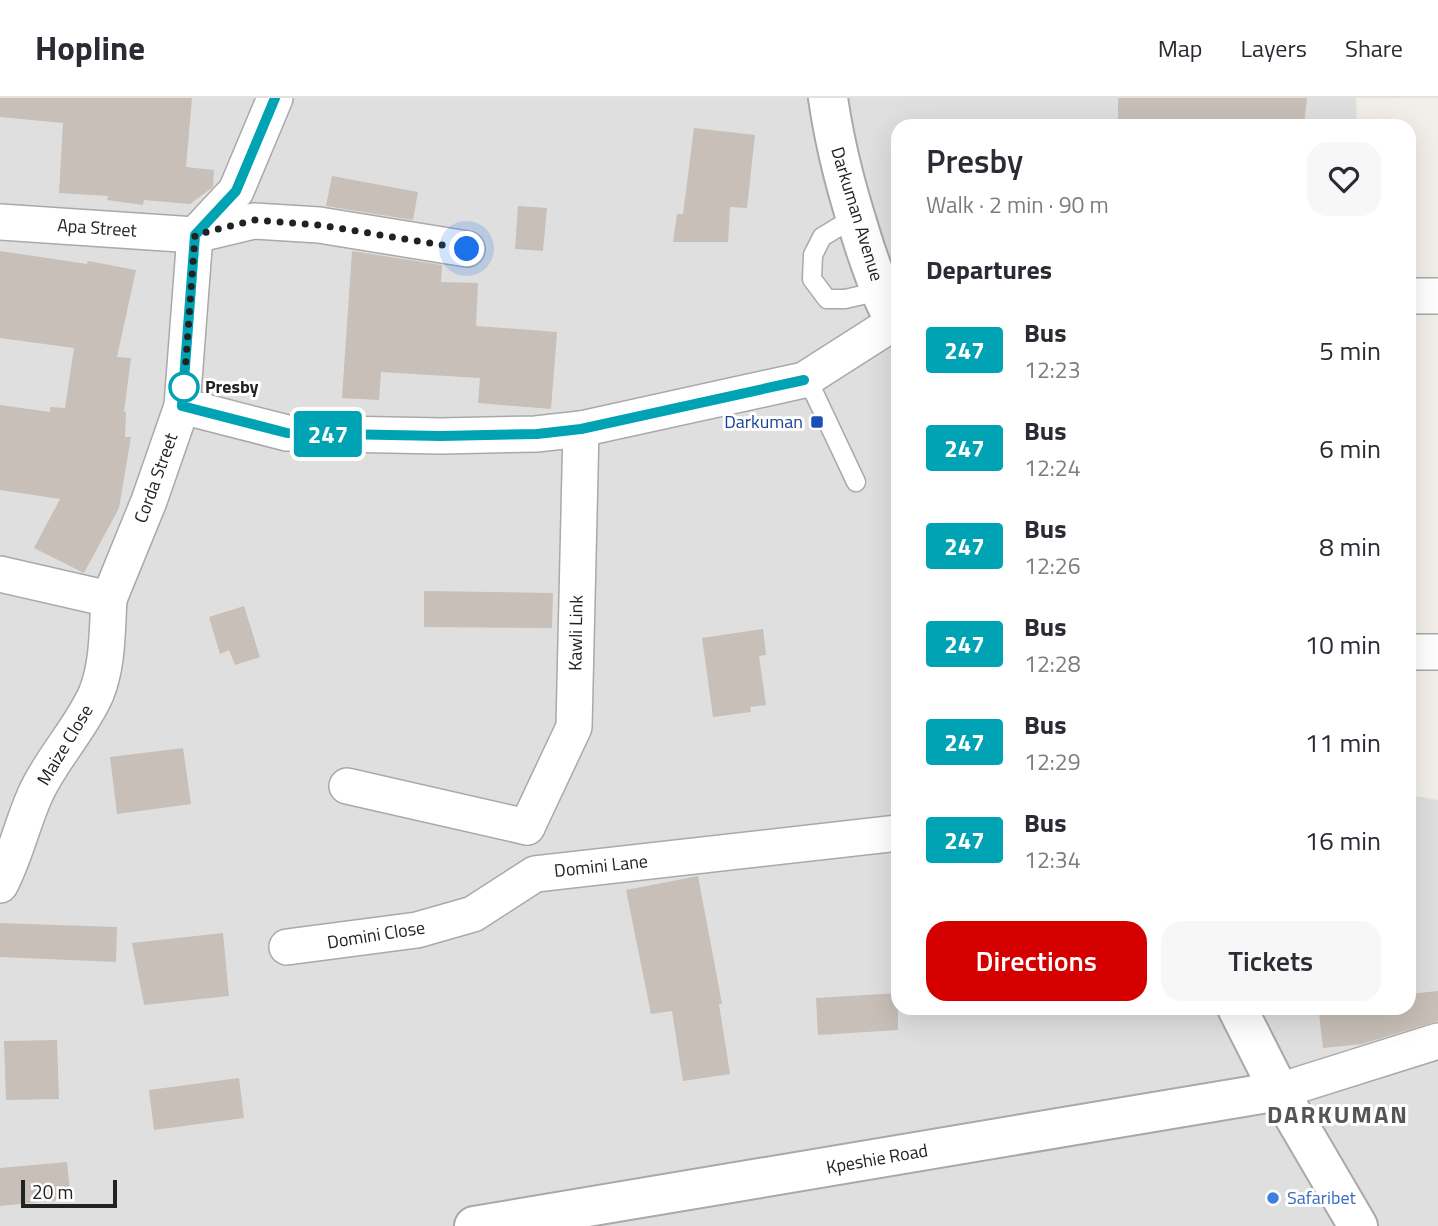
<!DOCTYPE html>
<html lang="en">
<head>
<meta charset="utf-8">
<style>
	:root { --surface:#fff; --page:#f7f7f7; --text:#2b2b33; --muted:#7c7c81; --line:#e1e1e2; --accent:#d40000 }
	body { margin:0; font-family:"Titillium Web",sans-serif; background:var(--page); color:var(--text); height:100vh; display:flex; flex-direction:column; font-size:26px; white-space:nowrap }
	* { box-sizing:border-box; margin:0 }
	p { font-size:23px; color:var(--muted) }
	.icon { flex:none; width:38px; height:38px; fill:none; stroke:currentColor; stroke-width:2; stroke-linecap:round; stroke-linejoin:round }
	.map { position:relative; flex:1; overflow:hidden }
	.panel { position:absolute; left:891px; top:21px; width:525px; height:896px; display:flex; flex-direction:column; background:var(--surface); border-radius:21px; box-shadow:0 7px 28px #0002 }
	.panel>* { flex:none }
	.badge { padding:0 14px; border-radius:5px; font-size:24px; line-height:46px }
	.scale { position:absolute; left:21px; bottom:18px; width:96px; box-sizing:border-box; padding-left:7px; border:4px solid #222; border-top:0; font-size:19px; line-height:24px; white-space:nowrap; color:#222; -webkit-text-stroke:5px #fff; paint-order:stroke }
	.you { position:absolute; width:35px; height:35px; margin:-18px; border:5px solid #fff; border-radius:50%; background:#1a73e8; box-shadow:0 0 0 10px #1a73e833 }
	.map>.badge { position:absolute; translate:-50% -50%; box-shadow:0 0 0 4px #fff }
	h2 { padding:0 35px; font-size:26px; line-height:63px }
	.round { display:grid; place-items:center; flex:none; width:74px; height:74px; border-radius:21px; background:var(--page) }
	.head { display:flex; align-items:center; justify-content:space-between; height:119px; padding:0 35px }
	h1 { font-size:33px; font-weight:600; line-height:52px }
	.primary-button { display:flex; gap:14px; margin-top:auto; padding:14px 35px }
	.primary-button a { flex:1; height:80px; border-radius:21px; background:var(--accent); color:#fff; font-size:28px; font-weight:600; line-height:80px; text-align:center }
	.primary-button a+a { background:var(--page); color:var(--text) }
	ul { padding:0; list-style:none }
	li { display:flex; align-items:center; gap:21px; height:98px; padding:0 35px }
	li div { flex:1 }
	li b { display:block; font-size:26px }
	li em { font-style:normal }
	li .badge { min-width:77px; font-weight:700; text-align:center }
	header { display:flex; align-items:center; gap:42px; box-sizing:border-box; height:98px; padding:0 35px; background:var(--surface); border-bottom:2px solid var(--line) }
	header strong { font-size:33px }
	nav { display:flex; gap:38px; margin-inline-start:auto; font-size:24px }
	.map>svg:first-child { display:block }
	.residential { fill:#e0dfdf }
	.building { fill:#c7bfb8 }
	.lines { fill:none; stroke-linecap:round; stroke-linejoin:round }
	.service-casing { stroke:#a9a9a9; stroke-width:21 }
	.minor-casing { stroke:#a9a9a9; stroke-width:38 }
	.tertiary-casing { stroke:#a9a9a9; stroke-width:42 }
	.service { stroke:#fff; stroke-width:18 }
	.minor { stroke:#fff; stroke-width:35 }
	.tertiary { stroke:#fff; stroke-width:38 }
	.line-casing { stroke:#fff; stroke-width:16 }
	.line { stroke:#00a3b4; stroke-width:10 }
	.walk { stroke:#222; stroke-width:7; stroke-dasharray:0 12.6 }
	.stop-dot { fill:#fff; stroke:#00a3b4; stroke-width:3.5 }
	.transit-dot { fill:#1a4fb4; stroke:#fff; stroke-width:2.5 }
	.shop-dot { fill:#3f7fe0; stroke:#fff; stroke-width:2.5 }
	.labels { text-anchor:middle; stroke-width:6; stroke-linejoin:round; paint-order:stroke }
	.street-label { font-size:18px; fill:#222; stroke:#fff }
	.stop-label { font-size:18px; font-weight:bold; fill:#222; stroke:#fff; text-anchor:start }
	.transit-label { font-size:18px; fill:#164399; stroke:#fff; text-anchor:end }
	.shop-label { font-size:18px; fill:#366cbe; stroke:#fff; text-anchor:start }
	.district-label { font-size:24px; font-weight:bold; letter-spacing:2px; fill:#555; stroke:#fff }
</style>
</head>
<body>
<header>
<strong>Hopline</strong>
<nav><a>Map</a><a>Layers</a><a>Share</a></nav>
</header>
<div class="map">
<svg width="1438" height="1128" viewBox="0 0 1438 1128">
	<rect width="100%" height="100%" fill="#f2efe9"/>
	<polygon class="residential" points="0,0 1356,0 1357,28 898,28 898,910 1409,910 1409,697 1438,702 1438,1128 0,1128"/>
	<g class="building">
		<polygon points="0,0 192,0 186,69 214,72 213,89 190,106 144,102 143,107 107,102 108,98 59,95 63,25 0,19"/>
		<polygon points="1118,0 1307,0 1304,28 1118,28"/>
		<polygon points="694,30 755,37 747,110 730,109 728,144 673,144 677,116 683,116"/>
		<polygon points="332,78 418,94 413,122 326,108"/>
		<polygon points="518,108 547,110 543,153 515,151"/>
		<polygon points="0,153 87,166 88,163 136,172 117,259 131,260 124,314 126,314 125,339 131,339 119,410 84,475 34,450 60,401 0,392 0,307 50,314 50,309 65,310 74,250 0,240"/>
		<polygon points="352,153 442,167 441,184 478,185 476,228 557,234 551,311 478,305 480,280 381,274 379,302 342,300"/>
		<polygon points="424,493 553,495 552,530 424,529"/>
		<polygon points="244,508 260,559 235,567 229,552 220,556 209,519"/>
		<polygon points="763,531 766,557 759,558 766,607 750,609 751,614 713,619 702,540"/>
		<polygon points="183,650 191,706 117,716 110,659"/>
		<polygon points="698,778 722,906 719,906 730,976 683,983 672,913 651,916 626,792"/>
		<polygon points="0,825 117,829 116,864 0,859"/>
		<polygon points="223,835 229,898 144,907 132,845"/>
		<polygon points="1438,893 1438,923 1362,946 1323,950 1319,915 1361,910 1409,910 1409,896"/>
		<polygon points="898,895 898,932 818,937 816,900"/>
		<polygon points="57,942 59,1001 6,1002 4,943"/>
		<polygon points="239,980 244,1020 154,1032 149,992"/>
		<polygon points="67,1064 71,1101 0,1108 0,1070"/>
	</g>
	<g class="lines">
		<g class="service-casing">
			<g id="service">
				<polyline points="855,119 822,139 813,157 812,181 827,201 845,201 880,193"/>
				<polyline points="807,280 856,384"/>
			</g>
		</g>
		<g class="minor-casing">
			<g id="minor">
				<polyline points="0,124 195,137 254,123 319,127 467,151"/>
				<polyline points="1409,198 1438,198"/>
				<polyline points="182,308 287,335 441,338 536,336 581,331 804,282 898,222"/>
				<polyline points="0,476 109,501 149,403 182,308 195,137 236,93 275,0"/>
				<polyline points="1409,554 1438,554"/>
				<polyline points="347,688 527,729"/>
				<polyline points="527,729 574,629 581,331"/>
				<path d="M 0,787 C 15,759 22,726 35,697 C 51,661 80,632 96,596 C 108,567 107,533 109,501"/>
				<polyline points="287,849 417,832 473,816 535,776 898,735"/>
				<polyline points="1279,993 1438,943"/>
			</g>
		</g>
		<g class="tertiary-casing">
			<g id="tertiary">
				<path d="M 828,0 C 836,55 849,100 866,153 C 875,178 883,205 898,228"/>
				<polyline points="1237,910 1279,993 1358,1128"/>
				<polyline points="474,1128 1279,993"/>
			</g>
		</g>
		<use href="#service" class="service"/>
		<use href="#minor" class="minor"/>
		<use href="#tertiary" class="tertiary"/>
	</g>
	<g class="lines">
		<g class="line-casing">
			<polyline id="line" points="275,0 236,93 195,137 182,308 287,335 441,338 537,336 581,331 804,282"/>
		</g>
		<use href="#line" class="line"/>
		<polyline class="walk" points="184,289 195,137 254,122 319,127 467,151"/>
	</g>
	<circle class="stop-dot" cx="184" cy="289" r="14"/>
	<rect class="transit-dot" x="810" y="317" width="14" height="14" rx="3.5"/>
	<circle class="shop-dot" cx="1273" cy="1100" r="7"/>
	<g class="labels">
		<g class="street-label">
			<text transform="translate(857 116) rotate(73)" y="6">Darkuman Avenue</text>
			<text transform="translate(97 130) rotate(4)" y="6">Apa Street</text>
			<text transform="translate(156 380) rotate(-70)" y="6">Corda Street</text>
			<text transform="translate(576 535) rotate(-89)" y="6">Kawli Link</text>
			<text transform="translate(65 647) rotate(-59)" y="6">Maize Close</text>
			<text transform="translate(601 768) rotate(-6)" y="6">Domini Lane</text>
			<text transform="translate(376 837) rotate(-9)" y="6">Domini Close</text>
			<text transform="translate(877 1061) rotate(-10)" y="6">Kpeshie Road</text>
		</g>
		<g class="stop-label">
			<text x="205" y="295">Presby</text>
		</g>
		<g class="transit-label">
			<text x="803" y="330">Darkuman</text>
		</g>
		<g class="shop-label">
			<text x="1287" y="1106">Safaribet</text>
		</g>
		<g class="district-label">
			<text x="1338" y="1025">DARKUMAN</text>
		</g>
	</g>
</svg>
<div class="scale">20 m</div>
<div class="you" style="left:467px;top:151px"></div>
<b class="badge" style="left:328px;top:336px;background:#00a3b4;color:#fff">247</b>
<section class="panel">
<div class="head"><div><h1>Presby</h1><p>Walk · 2 min · 90 m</p></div><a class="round"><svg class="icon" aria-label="heart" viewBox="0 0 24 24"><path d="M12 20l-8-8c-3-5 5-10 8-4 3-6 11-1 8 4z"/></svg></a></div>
<h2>Departures</h2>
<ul>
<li><span class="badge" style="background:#00a3b4;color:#fff">247</span><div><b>Bus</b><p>12:23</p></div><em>5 min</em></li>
<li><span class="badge" style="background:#00a3b4;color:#fff">247</span><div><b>Bus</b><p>12:24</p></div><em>6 min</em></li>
<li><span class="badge" style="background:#00a3b4;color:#fff">247</span><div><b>Bus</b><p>12:26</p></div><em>8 min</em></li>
<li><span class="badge" style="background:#00a3b4;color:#fff">247</span><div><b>Bus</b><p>12:28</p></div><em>10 min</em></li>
<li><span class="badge" style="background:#00a3b4;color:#fff">247</span><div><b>Bus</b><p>12:29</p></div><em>11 min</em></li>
<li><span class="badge" style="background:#00a3b4;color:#fff">247</span><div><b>Bus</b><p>12:34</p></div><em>16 min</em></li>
</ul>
<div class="primary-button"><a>Directions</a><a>Tickets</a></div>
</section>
</div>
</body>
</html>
